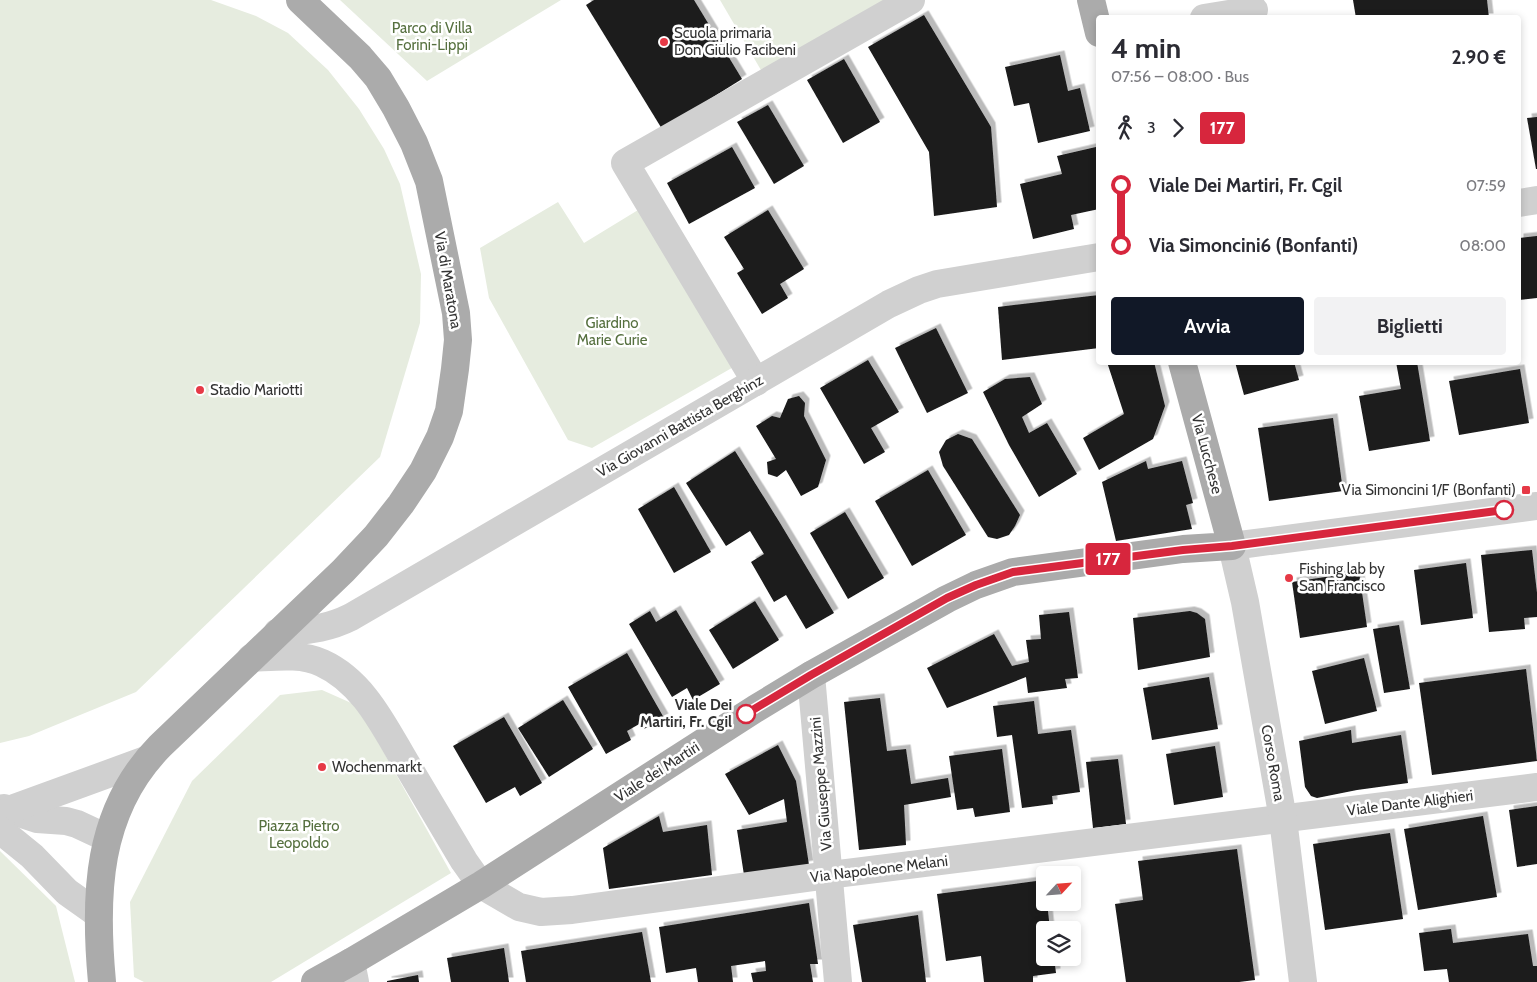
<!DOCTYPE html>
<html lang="it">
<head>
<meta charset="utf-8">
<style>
	:root { --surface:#fff; --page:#f2f2f3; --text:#2b2b33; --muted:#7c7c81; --accent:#111827 }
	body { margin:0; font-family:Cabin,sans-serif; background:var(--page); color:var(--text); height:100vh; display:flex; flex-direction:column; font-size:19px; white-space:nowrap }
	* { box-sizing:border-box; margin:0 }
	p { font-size:16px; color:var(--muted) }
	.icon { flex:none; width:28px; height:28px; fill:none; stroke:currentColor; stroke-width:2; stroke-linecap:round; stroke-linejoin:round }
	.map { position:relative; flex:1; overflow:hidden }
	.side { position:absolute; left:1096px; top:15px; width:425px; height:350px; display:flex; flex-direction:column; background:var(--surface); border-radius:5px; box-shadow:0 2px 8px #0003 }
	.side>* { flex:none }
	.badge { padding:0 10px; border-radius:4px; font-size:18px; line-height:32px }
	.needle { width:32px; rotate:64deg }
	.controls { position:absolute; left:1036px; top:866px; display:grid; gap:10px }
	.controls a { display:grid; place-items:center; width:45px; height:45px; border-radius:5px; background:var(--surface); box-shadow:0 2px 8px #0003; font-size:25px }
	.map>.badge { position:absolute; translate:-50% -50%; box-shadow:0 0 0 2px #fff }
	.legs { display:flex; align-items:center; gap:8px; height:55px; padding:0 15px; font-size:16px }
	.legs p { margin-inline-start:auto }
	.headline { display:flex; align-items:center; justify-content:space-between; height:85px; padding:0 15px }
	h1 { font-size:28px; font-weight:800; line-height:38px }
	.cta { display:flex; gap:10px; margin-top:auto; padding:10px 15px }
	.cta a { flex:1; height:58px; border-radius:5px; background:var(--accent); color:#fff; font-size:20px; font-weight:800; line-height:58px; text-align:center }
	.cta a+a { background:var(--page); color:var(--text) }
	ul { padding:0 15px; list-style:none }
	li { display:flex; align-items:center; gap:18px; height:60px; font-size:19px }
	li i { display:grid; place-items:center; width:8px; height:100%; margin:0 6px; background:currentColor }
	li i::after { content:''; width:12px; height:12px; margin:-6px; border:4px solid; border-radius:50%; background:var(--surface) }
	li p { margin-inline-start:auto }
	li:first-child i { background:linear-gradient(#0000 50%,currentColor 0) }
	li:last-child i { background:linear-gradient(currentColor 50%,#0000 0) }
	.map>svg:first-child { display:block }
	.green { fill:#e6ecdf }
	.building { fill:#1a1a1a; filter:url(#shadow) }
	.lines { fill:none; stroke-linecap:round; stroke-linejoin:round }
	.minor { stroke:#d0d0d0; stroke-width:28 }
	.primary { stroke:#ababab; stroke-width:28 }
	.line-1-casing { stroke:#fff; stroke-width:11 }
	.line-1 { stroke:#d7263d; stroke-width:8 }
	.poi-dot { fill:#e63946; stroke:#fff; stroke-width:2 }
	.stop-1-dot { fill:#fff; stroke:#d7263d; stroke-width:2.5 }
	.labels { text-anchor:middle; stroke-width:5; stroke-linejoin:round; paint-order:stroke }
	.park-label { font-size:15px; fill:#56703f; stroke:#fff }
	.poi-label { font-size:15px; fill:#333; stroke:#fff; text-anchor:start }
	.street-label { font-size:15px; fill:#333; stroke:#fff }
	.stop-label { font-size:15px; font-weight:bold; fill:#333; stroke:#fff; text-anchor:end }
</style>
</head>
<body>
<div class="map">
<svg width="1537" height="982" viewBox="0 0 1537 982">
	<defs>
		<filter id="shadow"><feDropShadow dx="4.5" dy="-4.5" stdDeviation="0" flood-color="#0004"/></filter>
	</defs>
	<rect width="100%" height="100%" fill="#fff"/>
	<g class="green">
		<polygon points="0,0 211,0 256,16 288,33 328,70 359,109 384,149 400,184 421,274 420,323 380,457 136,692 29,736 0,743"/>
		<polygon points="340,0 561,0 427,81"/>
		<polygon points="720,0 887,0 765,77"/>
		<polygon points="558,202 584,243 643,207 737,365 592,448 568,440 489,298 480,248"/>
		<polygon points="322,690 358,706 451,873 271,982 144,982 134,977 130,902 192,781 280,695"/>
		<polygon points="0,851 56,906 75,982 0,982"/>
	</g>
	<g class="building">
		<polygon points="594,0 694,0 742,79 662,129 586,5"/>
		<polygon points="1353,0 1487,0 1489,18 1356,18"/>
		<polygon points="924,15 991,127 997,207 934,216 929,152 868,47"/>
		<polygon points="1060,55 1068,91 1080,88 1090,131 1038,143 1029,103 1014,106 1005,67"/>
		<polygon points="844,59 880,122 843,143 807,80"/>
		<polygon points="768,105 804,166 774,184 737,122"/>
		<polygon points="1537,117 1537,169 1536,169 1527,118"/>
		<polygon points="732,147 755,188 689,224 667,183"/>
		<polygon points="1096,147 1099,159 1099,209 1071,215 1074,229 1033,239 1020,184 1062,174 1057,156"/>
		<polygon points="768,210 804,269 780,284 788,298 762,314 737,273 744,269 724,237"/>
		<polygon points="1537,236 1537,298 1519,300 1519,238"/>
		<polygon points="1099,295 1099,348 1002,360 998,307"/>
		<polygon points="936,328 968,393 927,413 895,348"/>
		<polygon points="868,360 899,412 871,428 885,452 864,464 820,388"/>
		<polygon points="1107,362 1154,362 1165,406 1153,439 1099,470 1083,438 1124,414"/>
		<polygon points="1235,362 1294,362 1299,380 1244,395"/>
		<polygon points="1396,362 1417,362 1430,441 1369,451 1359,396 1401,389"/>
		<polygon points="1520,369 1529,423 1459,435 1449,381"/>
		<polygon points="1030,377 1042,404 1022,417 1029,433 1047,423 1077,474 1039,497 1009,445 983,392 1005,379"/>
		<polygon points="799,396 805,403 804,416 826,460 818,487 801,496 786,470 777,477 768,474 767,462 776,459 756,426 772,416 780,418 788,399"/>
		<polygon points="1333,418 1343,491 1269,501 1258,428"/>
		<polygon points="958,434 972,439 1020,515 1015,526 1009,535 997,539 988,537 943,466 939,452 946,440"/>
		<polygon points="735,451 780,523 834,613 806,629 786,595 774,602 751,562 764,554 750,531 726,546 686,483"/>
		<polygon points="1146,461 1148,469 1182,461 1193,503 1186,505 1192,529 1116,541 1102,482"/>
		<polygon points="928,470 966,535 912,566 875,501"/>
		<polygon points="674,487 711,552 674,573 638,509"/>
		<polygon points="845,512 884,578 848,599 810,533"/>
		<polygon points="1532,550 1537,593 1537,617 1524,618 1525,629 1489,632 1481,555"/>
		<polygon points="1466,563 1473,618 1421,625 1414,570"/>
		<polygon points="1359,572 1367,627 1300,638 1292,582"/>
		<polygon points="755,601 779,640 733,669 709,630"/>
		<polygon points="676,610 720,684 693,700 687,688 672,697 629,624 650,611 656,622"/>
		<polygon points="1190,611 1197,613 1205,619 1210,657 1138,670 1133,618"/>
		<polygon points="1069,612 1078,678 1065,679 1067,688 1028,693 1026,677 947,708 927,668 994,634 1012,666 1029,662 1026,640 1041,639 1039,615"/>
		<polygon points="1399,625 1410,689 1384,693 1373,629"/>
		<polygon points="627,653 664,718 644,729 641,723 627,731 631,740 606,754 568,687"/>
		<polygon points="1364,658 1377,711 1325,724 1312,671"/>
		<polygon points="1526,669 1537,761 1432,775 1419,683"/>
		<polygon points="1209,677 1218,729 1152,740 1143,688"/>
		<polygon points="880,698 887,751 906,749 911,784 948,778 951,797 904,805 906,845 859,850 844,702"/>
		<polygon points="563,700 593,749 549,777 518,728"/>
		<polygon points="1034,701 1038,734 1071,730 1080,792 1052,796 1053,804 1022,808 1012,735 997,737 993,706"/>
		<polygon points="504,717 542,783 520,796 515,787 486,803 453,746"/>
		<polygon points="1351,730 1352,743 1401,735 1408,783 1357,790 1317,798 1311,796 1305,787 1299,741"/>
		<polygon points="778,745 796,781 809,865 744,875 737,830 787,822 784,799 749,815 725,774"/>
		<polygon points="1215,746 1223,797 1174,805 1166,754"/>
		<polygon points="1002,749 1010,812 975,817 973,808 957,810 949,756"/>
		<polygon points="1118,759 1126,824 1093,828 1086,762"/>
		<polygon points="1537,806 1537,864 1517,867 1509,810"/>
		<polygon points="659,816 663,832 707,825 712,875 609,889 603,848"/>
		<polygon points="1483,816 1497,897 1418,910 1404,829"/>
		<polygon points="1390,833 1403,919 1325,930 1313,844"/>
		<polygon points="1237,849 1255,980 1239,982 1126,982 1115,904 1143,900 1138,861"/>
		<polygon points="1044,880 1045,902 1047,902 1050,930 1045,930 1045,958 1054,958 1056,973 1033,976 1033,982 984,982 981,956 946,961 937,894"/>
		<polygon points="809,903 818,964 810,964 813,982 753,982 751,973 766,971 765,961 731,966 733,982 698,982 696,968 666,973 659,927"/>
		<polygon points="918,915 926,982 862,982 853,925"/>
		<polygon points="1451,929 1453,943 1528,934 1533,966 1537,966 1537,982 1449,982 1447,969 1424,971 1419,933"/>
		<polygon points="642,932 651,982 526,982 521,951"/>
		<polygon points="504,948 509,982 451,982 447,958"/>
		<polygon points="418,975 419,982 387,982 387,981"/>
	</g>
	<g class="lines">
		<g class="minor">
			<polyline points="1204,18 1254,10"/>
			<polyline points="1519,203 1537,200"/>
			<polyline points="756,382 625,163 911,0"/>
			<path d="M 277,633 C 305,630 325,630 351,617 L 889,304 L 919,290 L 937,284 L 1099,257"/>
			<path d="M 251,658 C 274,657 301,653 322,663 C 366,683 386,731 410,770 C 428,800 446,831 464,861 L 481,885 L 519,907 L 541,912 L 572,910 L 829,875 L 1537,787"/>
			<polyline points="811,675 838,982"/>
			<polyline points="4,808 37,819 66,821 77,824 107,838"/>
			<polyline points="9,810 146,760"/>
			<polyline points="0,830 32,856 67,892 98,914"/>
			<polyline points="351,962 355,982"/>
			<polyline points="1303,982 1283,819 1245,602 1232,546 1537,506"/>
		</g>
		<g class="primary">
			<polyline points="1091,0 1099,33"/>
			<path d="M 102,982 C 94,896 96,811 160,746 L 343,571 L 376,536 L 401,504 L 423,471 L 440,437 L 449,411 L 455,369 L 458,340 L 456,313 L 429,181 L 414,143 L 396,108 L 378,78 L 360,57 L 300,0"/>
			<polyline points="315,982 351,962 481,885 755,709 811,675 947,599 976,585 1013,572 1183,549 1232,546 1182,362"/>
		</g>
	</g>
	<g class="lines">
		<g class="line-1-casing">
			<polyline id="line-1" points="746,714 811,675 947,598 976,585 1013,572 1183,550 1232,546 1504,510"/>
		</g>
		<use href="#line-1" class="line-1"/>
	</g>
	<g class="poi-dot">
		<circle cx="664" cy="42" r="5"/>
		<circle cx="200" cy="390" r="5"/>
		<rect x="1521" y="485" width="10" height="10" rx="2.5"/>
		<circle cx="1289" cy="578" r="5"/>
		<circle cx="322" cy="767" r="5"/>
	</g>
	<g class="stop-1-dot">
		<circle cx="1504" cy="510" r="9"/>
		<circle cx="746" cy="714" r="9"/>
	</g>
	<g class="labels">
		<g class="park-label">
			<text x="432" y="33">Parco di Villa<tspan x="432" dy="17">Forini-Lippi</tspan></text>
			<text x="612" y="328">Giardino<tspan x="612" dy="17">Marie Curie</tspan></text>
			<text x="299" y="831">Piazza Pietro<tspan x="299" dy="17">Leopoldo</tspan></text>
		</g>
		<g class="poi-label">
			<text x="674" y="38">Scuola primaria<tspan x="674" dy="17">Don Giulio Facibeni</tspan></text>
			<text x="210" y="395">Stadio Mariotti</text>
			<text x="1516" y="495" text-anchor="end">Via Simoncini 1/F (Bonfanti)</text>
			<text x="1299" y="574">Fishing lab by<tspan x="1299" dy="17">San Francisco</tspan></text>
			<text x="332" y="772">Wochenmarkt</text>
		</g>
		<g class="street-label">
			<text transform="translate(448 280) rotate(80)" y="5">Via di Maratona</text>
			<text transform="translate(680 426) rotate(-30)" y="5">Via Giovanni Battista Berghinz</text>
			<text transform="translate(1207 454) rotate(75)" y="5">Via Lucchese</text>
			<text transform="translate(1273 763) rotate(80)" y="5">Corso Roma</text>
			<text transform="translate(657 772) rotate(-33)" y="5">Viale dei Martiri</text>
			<text transform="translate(821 784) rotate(-95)" y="5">Via Giuseppe Mazzini</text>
			<text transform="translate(1410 803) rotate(-7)" y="5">Viale Dante Alighieri</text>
			<text transform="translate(879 869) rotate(-7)" y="5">Via Napoleone Melani</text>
		</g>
		<g class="stop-label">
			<text x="732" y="710">Viale Dei<tspan x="732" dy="17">Martiri, Fr. Cgil</tspan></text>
		</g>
	</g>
</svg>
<div class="controls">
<a><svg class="needle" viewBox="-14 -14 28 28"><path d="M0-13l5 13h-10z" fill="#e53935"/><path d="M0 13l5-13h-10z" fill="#7c7c81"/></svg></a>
<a><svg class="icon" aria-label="layers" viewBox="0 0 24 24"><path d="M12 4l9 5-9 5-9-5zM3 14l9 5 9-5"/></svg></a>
</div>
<b class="badge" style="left:1108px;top:559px;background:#d7263d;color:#fff">177</b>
<section class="side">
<div class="headline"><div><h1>4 min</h1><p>07:56 – 08:00 · Bus</p></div><b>2.90 €</b></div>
<div class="legs"><svg class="icon" aria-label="walk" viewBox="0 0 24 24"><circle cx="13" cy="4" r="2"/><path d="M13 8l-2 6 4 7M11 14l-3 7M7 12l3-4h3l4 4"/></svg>3<svg class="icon" aria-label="forward" viewBox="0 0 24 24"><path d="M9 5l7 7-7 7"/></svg><b class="badge" style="background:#d7263d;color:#fff">177</b></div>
<ul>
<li><i style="color:#d7263d"></i><b>Viale Dei Martiri, Fr. Cgil</b><p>07:59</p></li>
<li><i style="color:#d7263d"></i><b>Via Simoncini6 (Bonfanti)</b><p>08:00</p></li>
</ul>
<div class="cta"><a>Avvia</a><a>Biglietti</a></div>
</section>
</div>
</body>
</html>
